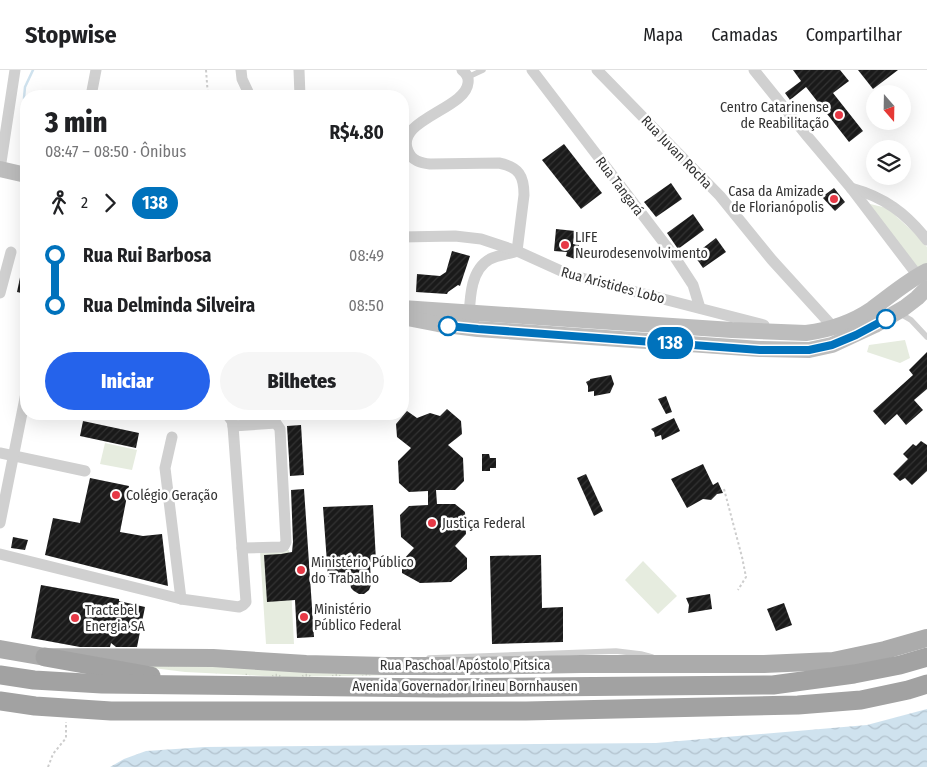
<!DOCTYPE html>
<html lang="pt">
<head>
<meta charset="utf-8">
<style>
	:root { --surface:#fff; --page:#f6f6f6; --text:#202124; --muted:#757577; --line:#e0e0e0; --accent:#2563eb }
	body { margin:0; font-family:"Fira Sans Condensed",sans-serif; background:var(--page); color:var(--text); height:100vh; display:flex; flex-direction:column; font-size:19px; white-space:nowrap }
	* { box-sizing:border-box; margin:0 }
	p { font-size:16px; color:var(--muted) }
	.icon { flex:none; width:28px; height:28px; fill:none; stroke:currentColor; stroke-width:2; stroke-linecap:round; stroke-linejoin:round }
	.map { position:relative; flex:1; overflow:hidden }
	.drawer { position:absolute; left:20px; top:20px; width:389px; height:330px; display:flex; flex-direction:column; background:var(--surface); border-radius:20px; box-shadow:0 5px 20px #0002 }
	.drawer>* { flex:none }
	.badge { padding:0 10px; border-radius:16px; font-size:18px; line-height:32px }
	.needle { width:32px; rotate:160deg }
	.fabs { position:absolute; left:866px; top:15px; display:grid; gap:10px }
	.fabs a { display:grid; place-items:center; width:45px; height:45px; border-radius:50%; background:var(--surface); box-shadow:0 5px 20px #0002; font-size:25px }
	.map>.badge { position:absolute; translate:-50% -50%; box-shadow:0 0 0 2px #fff }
	.legs { display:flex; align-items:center; gap:8px; height:55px; padding:0 25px; font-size:16px }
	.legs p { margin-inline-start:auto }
	.headline { display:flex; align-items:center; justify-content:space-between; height:85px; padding:0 25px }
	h1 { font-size:28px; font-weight:800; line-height:38px }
	.action { display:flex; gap:10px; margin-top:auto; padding:10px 25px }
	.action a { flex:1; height:58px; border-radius:30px; background:var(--accent); color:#fff; font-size:20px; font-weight:800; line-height:58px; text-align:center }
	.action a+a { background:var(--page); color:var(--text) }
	ul { padding:0 25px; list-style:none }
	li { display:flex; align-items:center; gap:18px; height:50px; font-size:19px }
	li i { display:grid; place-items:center; width:8px; height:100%; margin:0 6px; background:currentColor }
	li i::after { content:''; width:12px; height:12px; margin:-6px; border:4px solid; border-radius:50%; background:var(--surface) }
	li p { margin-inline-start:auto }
	li:first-child i { background:linear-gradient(#0000 50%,currentColor 0) }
	li:last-child i { background:linear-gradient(currentColor 50%,#0000 0) }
	header { display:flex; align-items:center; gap:30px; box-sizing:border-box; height:70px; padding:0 25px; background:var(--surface); border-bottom:1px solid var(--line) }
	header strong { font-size:24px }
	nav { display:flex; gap:28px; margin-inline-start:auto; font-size:18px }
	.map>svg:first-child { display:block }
	.grass { fill:url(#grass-tufts) }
	.park { fill:#e6ecdf }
	.water { fill:url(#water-waves) }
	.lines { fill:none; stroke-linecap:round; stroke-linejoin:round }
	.stream { stroke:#cfe2ee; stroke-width:2.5 }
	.building { fill:url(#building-hatch) }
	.path { stroke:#cdcdcd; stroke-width:2; stroke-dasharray:2.5 2.5; stroke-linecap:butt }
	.service { stroke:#d0d0d0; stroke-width:5.5 }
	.minor { stroke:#d0d0d0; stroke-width:11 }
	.secondary { stroke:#bdbdbd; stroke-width:16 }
	.primary { stroke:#ababab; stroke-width:18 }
	.trunk { stroke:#a2a2a2; stroke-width:19 }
	.line-1-casing { stroke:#fff; stroke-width:11 }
	.line-1 { stroke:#0072bc; stroke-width:8 }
	.poi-dot { fill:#e63946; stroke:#fff; stroke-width:2 }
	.stop-1-dot { fill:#fff; stroke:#0072bc; stroke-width:2.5 }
	.labels { text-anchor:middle; stroke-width:5; stroke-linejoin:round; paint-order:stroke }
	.poi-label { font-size:14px; fill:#333; stroke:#fff; text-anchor:start }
	.street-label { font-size:14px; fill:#333; stroke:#fff }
</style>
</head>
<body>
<header>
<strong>Stopwise</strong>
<nav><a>Mapa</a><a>Camadas</a><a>Compartilhar</a></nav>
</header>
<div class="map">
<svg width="927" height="697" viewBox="0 0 927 697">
	<defs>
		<pattern id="grass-tufts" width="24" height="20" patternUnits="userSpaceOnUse" patternTransform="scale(1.25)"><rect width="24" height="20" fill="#e6ecdf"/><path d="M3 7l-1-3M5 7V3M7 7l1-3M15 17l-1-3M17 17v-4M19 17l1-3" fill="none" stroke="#c6cbc0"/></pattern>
		<pattern id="water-waves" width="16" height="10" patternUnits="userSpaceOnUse" patternTransform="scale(1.25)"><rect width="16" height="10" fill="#cfe2ee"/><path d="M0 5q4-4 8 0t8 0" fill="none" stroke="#b2c2cd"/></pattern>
		<pattern id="building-hatch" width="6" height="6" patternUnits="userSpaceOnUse" patternTransform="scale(1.25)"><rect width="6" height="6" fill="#1a1a1a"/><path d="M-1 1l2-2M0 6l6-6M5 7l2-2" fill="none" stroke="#333"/></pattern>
	</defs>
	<rect width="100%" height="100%" fill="#fff"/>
	<polygon class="grass" points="129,595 227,595 298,602 398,605 285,607 185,602"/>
	<g class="park">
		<polygon points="866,133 887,138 919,167 927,177 927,194 918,199"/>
		<polygon points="905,270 910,288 900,293 867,282 869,275"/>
		<polygon points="105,373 137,380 132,400 100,394"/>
		<polygon points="289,480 294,574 266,574 260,481"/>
		<polygon points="643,491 677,526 658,544 625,510"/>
	</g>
	<polygon class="water" points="927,639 927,697 110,697 124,689 146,681 205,677 656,673 867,655"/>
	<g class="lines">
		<polyline class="stream" points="26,47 24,28 25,17 33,0"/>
	</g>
	<g class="building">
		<polygon points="793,0 840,0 849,11 833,23 863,61 849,72 806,17 790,30 785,23 801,11"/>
		<polygon points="858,0 898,0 873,19"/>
		<polygon points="564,74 602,123 581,139 542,90"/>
		<polygon points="671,113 682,129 656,147 644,132"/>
		<polygon points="834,118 845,132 835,141 822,127"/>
		<polygon points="693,144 704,160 678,179 667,163"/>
		<polygon points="556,159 575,161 573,174 579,175 578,190 566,186 567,182 554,181"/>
		<polygon points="716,168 726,182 703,198 694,185"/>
		<polygon points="452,181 470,186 460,216 458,215 448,222 447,224 416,222 417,204 440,206 446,202"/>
		<polygon points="23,193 26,193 26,224 17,222"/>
		<polygon points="927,282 927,319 914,330 923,340 906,355 897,344 885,355 873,341 913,305 909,300"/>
		<polygon points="611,305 614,314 610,323 594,326 594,321 588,322 588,316 586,312 590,310 590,309"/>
		<polygon points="666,326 672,342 666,344 658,329"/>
		<polygon points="447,339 461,351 462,364 448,375 463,388 464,411 455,420 436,420 437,434 455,434 465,442 466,464 455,476 467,488 467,499 451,512 420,513 402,503 402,491 414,478 401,467 400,445 409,436 428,435 428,421 409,422 399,413 398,391 411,378 397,367 396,354 407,341 417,348 430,343 440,346"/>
		<polygon points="674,348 680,361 662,370 661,365 655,367 654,362 651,359"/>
		<polygon points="83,351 139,363 136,378 80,366"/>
		<polygon points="301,355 304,405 290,406 287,356"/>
		<polygon points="921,371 927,375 927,401 912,415 905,408 900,411 893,404 908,389 903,384 913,374 916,376"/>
		<polygon points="482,384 489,384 490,388 496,388 496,398 490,398 490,401 482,401"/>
		<polygon points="703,394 713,415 718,412 723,423 717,424 711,430 703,429 687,438 671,409"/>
		<polygon points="586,404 603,441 594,446 577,408"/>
		<polygon points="90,408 129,416 120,462 143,466 162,464 168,516 45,485 53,448 80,453"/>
		<polygon points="304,419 314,567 297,568 295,530 267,532 264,485 281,484 292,482 293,472 291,420"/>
		<polygon points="373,435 376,491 370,492 371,515 369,520 364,524 359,524 354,521 351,518 349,506 328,507 323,437"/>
		<polygon points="13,467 28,470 25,480 11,478"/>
		<polygon points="541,485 542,538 563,537 563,572 492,574 490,486"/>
		<polygon points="41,515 119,529 119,531 145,537 137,577 116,577 111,573 110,577 80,577 31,568"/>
		<polygon points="710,524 712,539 688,543 689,535 686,528"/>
		<polygon points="784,533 792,555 776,561 767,539"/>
	</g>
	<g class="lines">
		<g class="path">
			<polyline points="206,0 208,26"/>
			<polyline points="724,419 742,487 746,507 738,520"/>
			<polyline points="48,697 53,684 66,668 66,652"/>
		</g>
		<g class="service">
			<polyline points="468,7 483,0"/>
			<polyline points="899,243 911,250 927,267"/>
			<polyline points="429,588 616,581 641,584 652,587"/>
		</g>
		<g class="minor">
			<polyline points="241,0 242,9 250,26"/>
			<polyline points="299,0 300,26"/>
			<path d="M 462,0 C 466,3 469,7 468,13 C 466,39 394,50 408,81 C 412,91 421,93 430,94 L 499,93 C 519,97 524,106 524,125 L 517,181 C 509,184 498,185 490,189 C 470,200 470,229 469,249"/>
			<polyline points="532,0 674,186 693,215 700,238"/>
			<polyline points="597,0 720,126 772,190 833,257"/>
			<polyline points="754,0 808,67 851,118 918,206"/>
			<polyline points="91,26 96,0"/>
			<polyline points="0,99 15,0"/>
			<path d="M 851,118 C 884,127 906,143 927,170"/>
			<polyline points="402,167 455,166 481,169 517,181 570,205 764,255"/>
			<polyline points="0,223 11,182"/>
			<polyline points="233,356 276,353 280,359 286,472 284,476 281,477 242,478"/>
			<polyline points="172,367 165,398 181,529"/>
			<polyline points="0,383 85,401"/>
			<polyline points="0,453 26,323"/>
			<polyline points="0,484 181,529 239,537 243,535 246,532 233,356 232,351 227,344"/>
		</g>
		<g class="secondary">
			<polyline points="0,99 26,105"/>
			<path d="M 402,238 L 732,260 L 806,263 C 829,260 853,252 872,239 C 890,226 907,211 927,201"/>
			<polyline points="402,247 438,254 478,259 760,279 809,280 832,275 875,255 904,238 917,228 927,218"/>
		</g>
		<polyline class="primary" points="0,579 45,587 213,588 306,594 385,596 463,596 581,594 764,594 833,591 885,580 927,568"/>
		<g class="trunk">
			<polyline points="45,587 151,606"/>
			<polyline points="0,605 34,610 102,614 437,618 773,615 854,604 900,595 927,587"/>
			<polyline points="0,631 35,636 111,641 526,641 798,635 861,630 908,620 927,614"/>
		</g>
	</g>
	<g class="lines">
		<g class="line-1-casing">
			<polyline id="line-1" points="448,256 478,259 760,280 809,280 832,275 856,265 886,249"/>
		</g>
		<use href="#line-1" class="line-1"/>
	</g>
	<g class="poi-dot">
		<circle cx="839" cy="45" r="5"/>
		<circle cx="834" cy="129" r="5"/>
		<circle cx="565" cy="175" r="5"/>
		<circle cx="116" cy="425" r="5"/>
		<circle cx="432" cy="453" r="5"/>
		<circle cx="301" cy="500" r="5"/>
		<circle cx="304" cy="547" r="5"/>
		<circle cx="75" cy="548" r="5"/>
	</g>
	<g class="stop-1-dot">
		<circle cx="886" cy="249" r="9"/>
		<circle cx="448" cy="256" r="9"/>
	</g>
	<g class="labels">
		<g class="poi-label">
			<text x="829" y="42" text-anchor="end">Centro Catarinense<tspan x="829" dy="16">de Reabilitação</tspan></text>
			<text x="824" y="126" text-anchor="end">Casa da Amizade<tspan x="824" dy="16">de Florianópolis</tspan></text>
			<text x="575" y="172">LIFE<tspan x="575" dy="16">Neurodesenvolvimento</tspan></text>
			<text x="126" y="430">Colégio Geração</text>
			<text x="442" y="458">Justiça Federal</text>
			<text x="311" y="497">Ministério Público<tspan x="311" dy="16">do Trabalho</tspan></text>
			<text x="314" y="544">Ministério<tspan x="314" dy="16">Público Federal</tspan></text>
			<text x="85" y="545">Tractebel<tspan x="85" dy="16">Energia SA</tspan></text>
		</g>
		<g class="street-label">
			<text transform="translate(677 82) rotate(46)" y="5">Rua Juvan Rocha</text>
			<text transform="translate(620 116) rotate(53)" y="5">Rua Tangará</text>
			<text transform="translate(613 215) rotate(15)" y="5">Rua Aristides Lobo</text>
			<text x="465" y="600">Rua Paschoal Apóstolo Pítsica</text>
			<text x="465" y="621">Avenida Governador Irineu Bornhausen</text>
		</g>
	</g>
</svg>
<div class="fabs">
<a><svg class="needle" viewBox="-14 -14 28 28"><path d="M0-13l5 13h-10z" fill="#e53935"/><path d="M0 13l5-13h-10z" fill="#757577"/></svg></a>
<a><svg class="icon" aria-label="layers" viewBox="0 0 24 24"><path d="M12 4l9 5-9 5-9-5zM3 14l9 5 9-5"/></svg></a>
</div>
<b class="badge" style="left:670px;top:273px;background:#0072bc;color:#fff">138</b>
<section class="drawer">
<div class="headline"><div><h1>3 min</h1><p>08:47 – 08:50 · Ônibus</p></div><b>R$4.80</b></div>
<div class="legs"><svg class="icon" aria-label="walk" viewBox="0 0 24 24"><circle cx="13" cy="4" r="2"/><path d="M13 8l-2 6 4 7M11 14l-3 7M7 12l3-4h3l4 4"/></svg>2<svg class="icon" aria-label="forward" viewBox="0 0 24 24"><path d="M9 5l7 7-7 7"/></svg><b class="badge" style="background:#0072bc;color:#fff">138</b></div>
<ul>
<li><i style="color:#0072bc"></i><b>Rua Rui Barbosa</b><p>08:49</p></li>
<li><i style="color:#0072bc"></i><b>Rua Delminda Silveira</b><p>08:50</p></li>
</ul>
<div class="action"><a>Iniciar</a><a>Bilhetes</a></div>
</section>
</div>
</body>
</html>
